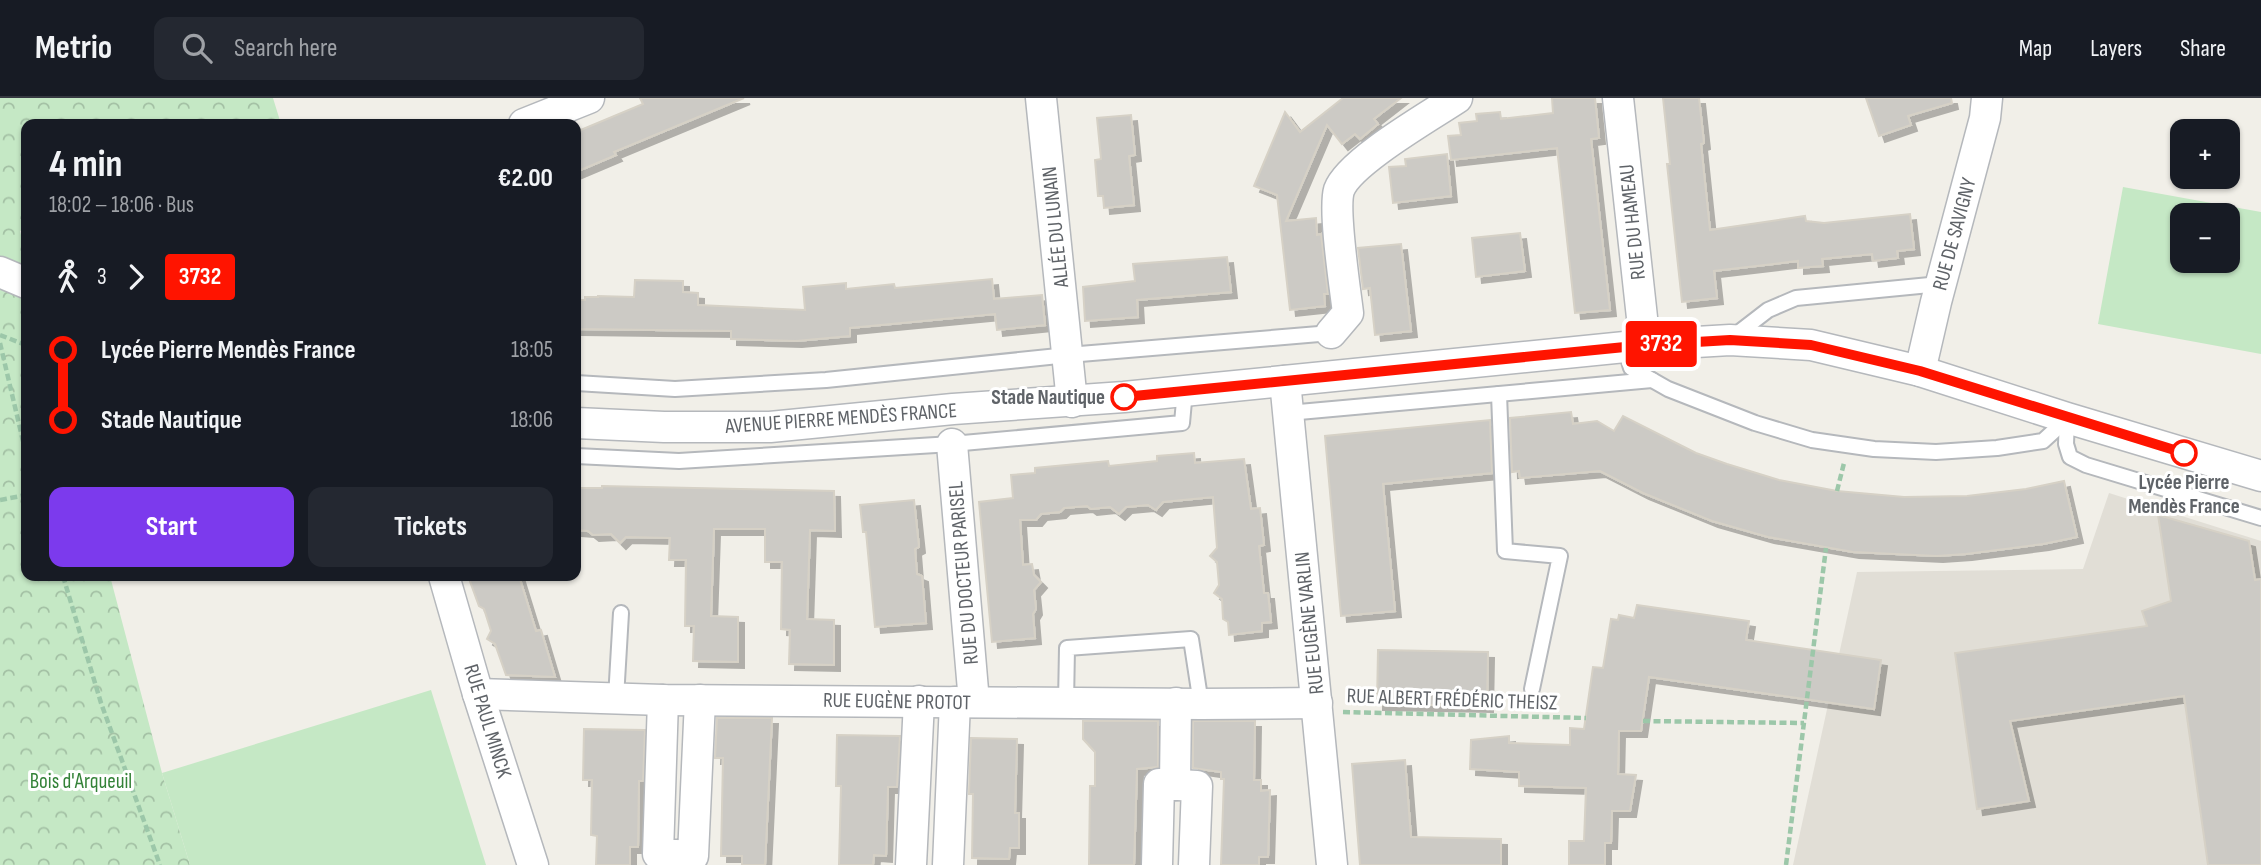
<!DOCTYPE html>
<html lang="en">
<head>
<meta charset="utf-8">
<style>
	:root { --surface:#171b24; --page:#242831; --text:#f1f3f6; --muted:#9ea1a6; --line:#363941; --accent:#7c3aed }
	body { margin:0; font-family:"Sofia Sans Condensed",sans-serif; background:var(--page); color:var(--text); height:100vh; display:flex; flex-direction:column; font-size:26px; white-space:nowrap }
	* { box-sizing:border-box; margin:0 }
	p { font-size:23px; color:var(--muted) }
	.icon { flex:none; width:38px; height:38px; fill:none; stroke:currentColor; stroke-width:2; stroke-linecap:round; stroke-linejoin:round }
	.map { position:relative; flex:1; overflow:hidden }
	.drawer { position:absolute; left:21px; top:21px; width:560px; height:462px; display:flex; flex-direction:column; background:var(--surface); border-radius:14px; box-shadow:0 2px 5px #0004 }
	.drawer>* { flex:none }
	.badge { padding:0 14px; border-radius:5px; font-size:24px; line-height:46px }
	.buttons { position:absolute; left:2170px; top:21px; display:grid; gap:14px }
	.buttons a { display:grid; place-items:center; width:70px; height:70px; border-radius:14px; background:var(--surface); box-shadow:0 2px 5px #0004; font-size:35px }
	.map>.badge { position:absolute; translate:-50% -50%; box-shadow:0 0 0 4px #fff }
	.legs { display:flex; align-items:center; gap:10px; height:77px; padding:0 28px; font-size:23px }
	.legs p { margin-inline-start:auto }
	.headline { display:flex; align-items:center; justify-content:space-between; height:119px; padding:0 28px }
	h1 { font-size:38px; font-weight:700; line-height:52px }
	.primary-button { display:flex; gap:14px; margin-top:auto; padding:14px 28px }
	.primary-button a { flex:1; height:80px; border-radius:14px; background:var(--accent); color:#fff; font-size:28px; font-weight:700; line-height:80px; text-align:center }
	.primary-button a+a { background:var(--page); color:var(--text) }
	ul { padding:0 28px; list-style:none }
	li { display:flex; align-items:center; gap:24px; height:70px; font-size:26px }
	li i { display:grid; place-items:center; width:10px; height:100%; margin:0 9px; background:currentColor }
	li i::after { content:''; width:18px; height:18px; margin:-9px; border:5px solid; border-radius:50%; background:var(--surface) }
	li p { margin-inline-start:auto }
	li:first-child i { background:linear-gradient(#0000 50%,currentColor 0) }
	li:last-child i { background:linear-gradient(currentColor 50%,#0000 0) }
	header { display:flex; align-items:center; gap:42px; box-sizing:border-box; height:98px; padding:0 35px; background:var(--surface); border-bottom:2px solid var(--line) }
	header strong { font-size:33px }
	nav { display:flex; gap:38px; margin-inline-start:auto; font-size:24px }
	.search { width:490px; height:63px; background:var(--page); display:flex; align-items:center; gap:18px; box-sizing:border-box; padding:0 24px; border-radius:14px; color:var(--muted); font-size:26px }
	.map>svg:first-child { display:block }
	.education { fill:#e1ded6 }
	.forest { fill:url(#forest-crowns) }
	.park { fill:#c5e8c5; fill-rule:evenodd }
	.building { fill:#cccac5; stroke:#d6d1c6; stroke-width:2; filter:url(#shadow) }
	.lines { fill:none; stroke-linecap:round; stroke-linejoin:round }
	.service-casing { stroke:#b5b8bc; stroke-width:18 }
	.minor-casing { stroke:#b5b8bc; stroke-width:33 }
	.path { stroke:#9cc7a9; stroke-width:4.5; stroke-dasharray:7 3.5; stroke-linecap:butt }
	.service { stroke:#fff; stroke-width:14 }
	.minor { stroke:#fff; stroke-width:30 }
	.line-1-casing { stroke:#fff; stroke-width:16 }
	.line-1 { stroke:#ff1400; stroke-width:10 }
	.stop-1-dot { fill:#fff; stroke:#ff1400; stroke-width:3.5 }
	.labels { text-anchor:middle; stroke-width:6; stroke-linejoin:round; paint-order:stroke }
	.street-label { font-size:21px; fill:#5f6368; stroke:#fff }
	.stop-label { font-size:21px; font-weight:bold; fill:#5f6368; stroke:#fff; text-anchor:end }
	.park-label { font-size:21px; fill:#348238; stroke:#fff }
</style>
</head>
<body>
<header>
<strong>Metrio</strong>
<div class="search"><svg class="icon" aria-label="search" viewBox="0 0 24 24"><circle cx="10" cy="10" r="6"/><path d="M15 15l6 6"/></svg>Search here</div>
<nav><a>Map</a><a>Layers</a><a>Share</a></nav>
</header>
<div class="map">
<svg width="2261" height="767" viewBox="0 0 2261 767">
	<defs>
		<pattern id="forest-crowns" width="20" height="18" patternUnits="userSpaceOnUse" patternTransform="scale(1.75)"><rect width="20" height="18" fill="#c5e8c5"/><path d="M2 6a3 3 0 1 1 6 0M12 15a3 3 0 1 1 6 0" fill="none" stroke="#a3c0a4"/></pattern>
		<filter id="shadow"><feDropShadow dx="6" dy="6" stdDeviation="0" flood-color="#0004"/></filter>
	</defs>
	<rect width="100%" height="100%" fill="#f1efe8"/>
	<polygon class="education" points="2109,395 2261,443 2261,767 1793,767 1857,474 2083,471"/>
	<polygon class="forest" points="0,0 273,0 281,26 26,26 26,130 20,133 26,157 26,478 110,478 162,675 190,767 0,767"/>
	<g class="park">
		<path d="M 2123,89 L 2261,114 L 2261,256 L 2098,226 ZM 2182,117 L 2228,117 L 2228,163 L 2182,163 Z"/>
		<polygon points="431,592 486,767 190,767 162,675"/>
	</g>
	<g class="building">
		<polygon points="640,0 744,0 614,54 616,57 576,74 576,34 643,6"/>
		<polygon points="1343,0 1401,0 1374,21 1378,26 1360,41 1355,36 1342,46 1327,27 1286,123 1316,120 1317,137 1321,136 1328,196 1324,196 1325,208 1290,212 1277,97 1254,88 1285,14 1300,34"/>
		<polygon points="1552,0 1595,0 1599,40 1591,41 1610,212 1575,215 1557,50 1451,62 1448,38 1461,37 1459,25 1477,23 1476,16 1500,14 1501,21 1553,15"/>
		<polygon points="1663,0 1699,0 1704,45 1701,46 1710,132 1805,118 1806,123 1824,125 1910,116 1914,151 1897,153 1898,160 1873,163 1872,156 1822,161 1823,168 1798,170 1798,163 1714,173 1717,200 1682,204 1667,66 1670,66"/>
		<polygon points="1866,0 1951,0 1952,5 1908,18 1911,27 1879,38"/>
		<polygon points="1131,17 1135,57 1129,58 1134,107 1104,110 1103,98 1098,98 1095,62 1101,61 1097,20"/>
		<polygon points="1447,56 1451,98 1393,105 1389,69 1406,68 1405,61"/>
		<polygon points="1520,135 1525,173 1476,179 1472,140"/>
		<polygon points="1401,146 1411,233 1375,237 1370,190 1363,191 1358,150"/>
		<polygon points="1227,159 1231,194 1137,202 1138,219 1085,223 1083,189 1135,183 1133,166"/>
		<polygon points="992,181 994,201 1042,197 1045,227 997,232 995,216 850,230 850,238 796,243 731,241 731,233 576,231 576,202 585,202 585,199 598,199 598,198 634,199 635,182 683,183 683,194 698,195 698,207 805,212 803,189 846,185 846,191 894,186 895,190"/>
		<polygon points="1571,314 1573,326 1597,323 1614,333 1623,318 1696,355 1727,366 1779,382 1837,393 1904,399 1967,398 2026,391 2064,383 2077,439 2043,446 1966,456 1937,458 1853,454 1768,439 1712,423 1643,395 1600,373 1520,380 1519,373 1512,374 1510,320"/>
		<polygon points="1490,322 1492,375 1383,386 1395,513 1341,518 1325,338"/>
		<polygon points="1194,355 1195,365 1244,361 1251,411 1260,410 1264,447 1259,448 1264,495 1268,495 1271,524 1262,525 1262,533 1229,537 1228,524 1223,521 1222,501 1214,495 1219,487 1217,464 1210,458 1217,450 1213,399 1163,404 1156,412 1148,407 1126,409 1119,416 1110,409 1091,411 1087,408 1064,410 1060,414 1041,416 1036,422 1020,422 1023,467 1032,466 1034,477 1041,484 1034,492 1036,511 1033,516 1035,540 992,544 979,404 1013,400 1011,377 1035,375 1035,370 1108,363 1109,368 1157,363 1157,358"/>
		<polygon points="602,388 834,393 835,433 810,432 807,521 834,522 834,567 789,566 790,532 781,531 782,464 765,464 765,431 714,431 711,518 738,519 738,564 693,563 694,528 685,528 686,462 669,462 670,440 626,439 620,445 611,436 593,437 588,433 576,432 576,390 602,390"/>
		<polygon points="914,402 919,449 915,451 917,476 922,478 926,525 875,529 866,434 863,434 860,407"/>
		<polygon points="2158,417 2249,443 2255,482 2261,481 2261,767 2208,767 2184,598 2010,623 2029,703 1977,711 1955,555 2147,528 2142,513 2171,503"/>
		<polygon points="468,478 519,478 536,533 541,532 555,579 506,577 495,546 487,541 491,533 484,511 479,508"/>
		<polygon points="1637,507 1749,523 1746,542 1881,562 1874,611 1649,579 1641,633 1619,633 1618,676 1636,677 1630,713 1612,713 1611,745 1605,745 1605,767 1569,767 1569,743 1584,743 1586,690 1519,688 1519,674 1470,671 1471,642 1509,638 1509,645 1570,647 1570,630 1584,631 1593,569 1603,570 1611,521 1618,522 1619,517 1634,520"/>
		<polygon points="1378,552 1488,554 1487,608 1377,606"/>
		<polygon points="717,620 772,620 765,767 742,767 742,758 721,758 723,660 715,660"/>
		<polygon points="1083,623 1158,623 1158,669 1137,671 1134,767 1089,767 1090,688 1095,688 1095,654 1083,641"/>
		<polygon points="1193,623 1255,623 1254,682 1261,682 1261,693 1270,692 1268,759 1259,759 1259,767 1221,767 1224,681 1221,681 1221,674 1193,670"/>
		<polygon points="584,631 645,632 643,683 639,683 638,749 630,749 630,767 596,767 597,738 591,737 592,682 583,682"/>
		<polygon points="837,637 900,638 897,689 888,689 886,758 874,757 873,767 839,767 841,688 836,688"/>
		<polygon points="971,640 1017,641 1015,715 1019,715 1019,750 1010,750 1009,761 972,760 973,696 969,696"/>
		<polygon points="1405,662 1411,739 1501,741 1501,767 1360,767 1352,666"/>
	</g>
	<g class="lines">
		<g class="service-casing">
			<g id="service">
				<polyline points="1733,239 1768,212 1796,200 1940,186"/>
				<polyline points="1625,250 1631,270 1668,291 1755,325 1812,342 1874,351 1936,354 1997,350 2043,343 2067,321"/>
				<polyline points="576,285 675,291 826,282 1068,257 1331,235"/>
				<polyline points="1499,296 1505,453 1560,458 1532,591"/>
				<polyline points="1288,315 1652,282"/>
				<polyline points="2067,320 2066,346 2070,359 2086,367 2261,420"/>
				<polyline points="576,358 679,363 952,346 1182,325 1185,292"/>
				<polyline points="616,600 621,515"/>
				<polyline points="1066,605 1067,550 1191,541 1201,606"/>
			</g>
		</g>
		<g class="minor-casing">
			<g id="minor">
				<polyline points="1041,0 1072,304"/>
				<polyline points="1618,0 1645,247"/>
				<polyline points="524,26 589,0"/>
				<polyline points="0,174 26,185"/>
				<path d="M 1331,235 L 1348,215 C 1345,190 1333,112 1339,92 C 1349,64 1430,18 1457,0"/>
				<polyline points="1920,273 1936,204 1985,20 1987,0"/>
				<polyline points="1285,283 1332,767"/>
				<polyline points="576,325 664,329 770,329 953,311 1124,299 1645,247 1730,242 1811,247 1920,273 2067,320 2261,378"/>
				<polyline points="952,346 974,604"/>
				<polyline points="444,478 478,596 533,767"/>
				<polyline points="478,596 663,602 1201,606 1317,605"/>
				<polyline points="663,602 658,756 693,758 700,602"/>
				<polyline points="1175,687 1176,605"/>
				<polyline points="911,767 919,603"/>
				<polyline points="948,767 955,604"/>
				<polyline points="1157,767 1159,686 1197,688 1194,767"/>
			</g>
		</g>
		<g class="path">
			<polyline points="0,237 26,247"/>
			<polyline points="0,245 26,356"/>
			<polyline points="1837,393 1844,365"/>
			<polyline points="0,402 26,397"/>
			<polyline points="63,478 101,605 160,767"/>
			<polyline points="1343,614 1586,620"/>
			<polyline points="1643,623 1804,625"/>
			<polyline points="1786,767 1826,450"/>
		</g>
		<use href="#service" class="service"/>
		<use href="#minor" class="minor"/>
	</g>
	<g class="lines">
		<g class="line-1-casing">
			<polyline id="line-1" points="1124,299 1645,247 1730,242 1811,247 1920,273 2184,355"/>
		</g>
		<use href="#line-1" class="line-1"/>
	</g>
	<g class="stop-1-dot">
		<circle cx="1124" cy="299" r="12"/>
		<circle cx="2184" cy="355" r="12"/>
	</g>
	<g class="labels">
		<g class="street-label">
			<text transform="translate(1632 124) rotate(-96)" y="7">RUE DU HAMEAU</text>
			<text transform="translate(1055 129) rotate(-96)" y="7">ALLÉE DU LUNAIN</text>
			<text transform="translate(1954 136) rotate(-75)" y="7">RUE DE SAVIGNY</text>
			<text transform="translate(841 320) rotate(-4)" y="7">AVENUE PIERRE MENDÈS FRANCE</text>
			<text transform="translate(963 475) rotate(-95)" y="7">RUE DU DOCTEUR PARISEL</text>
			<text transform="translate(1309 525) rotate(-96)" y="7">RUE EUGÈNE VARLIN</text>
			<text transform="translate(1452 601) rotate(2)" y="7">RUE ALBERT FRÉDÉRIC THEISZ</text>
			<text transform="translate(897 603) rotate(1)" y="7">RUE EUGÈNE PROTOT</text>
			<text transform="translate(488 623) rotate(73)" y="7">RUE PAUL MINCK</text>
		</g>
		<g class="stop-label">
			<text x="1105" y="306">Stade Nautique</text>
			<text x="2184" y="391" text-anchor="middle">Lycée Pierre<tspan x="2184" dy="24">Mendès France</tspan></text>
		</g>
		<g class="park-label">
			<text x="81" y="690">Bois d'Arqueuil</text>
		</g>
	</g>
</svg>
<div class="buttons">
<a>+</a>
<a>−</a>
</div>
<b class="badge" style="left:1661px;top:246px;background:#ff1400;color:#fff">3732</b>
<section class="drawer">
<div class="headline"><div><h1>4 min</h1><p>18:02 – 18:06 · Bus</p></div><b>€2.00</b></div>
<div class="legs"><svg class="icon" aria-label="walk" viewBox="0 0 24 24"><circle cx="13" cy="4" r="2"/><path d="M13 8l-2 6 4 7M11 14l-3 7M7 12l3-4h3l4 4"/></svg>3<svg class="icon" aria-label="forward" viewBox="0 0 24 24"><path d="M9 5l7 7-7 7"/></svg><b class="badge" style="background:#ff1400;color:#fff">3732</b></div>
<ul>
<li><i style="color:#ff1400"></i><b>Lycée Pierre Mendès France</b><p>18:05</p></li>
<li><i style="color:#ff1400"></i><b>Stade Nautique</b><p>18:06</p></li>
</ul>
<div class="primary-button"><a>Start</a><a>Tickets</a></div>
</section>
</div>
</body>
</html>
